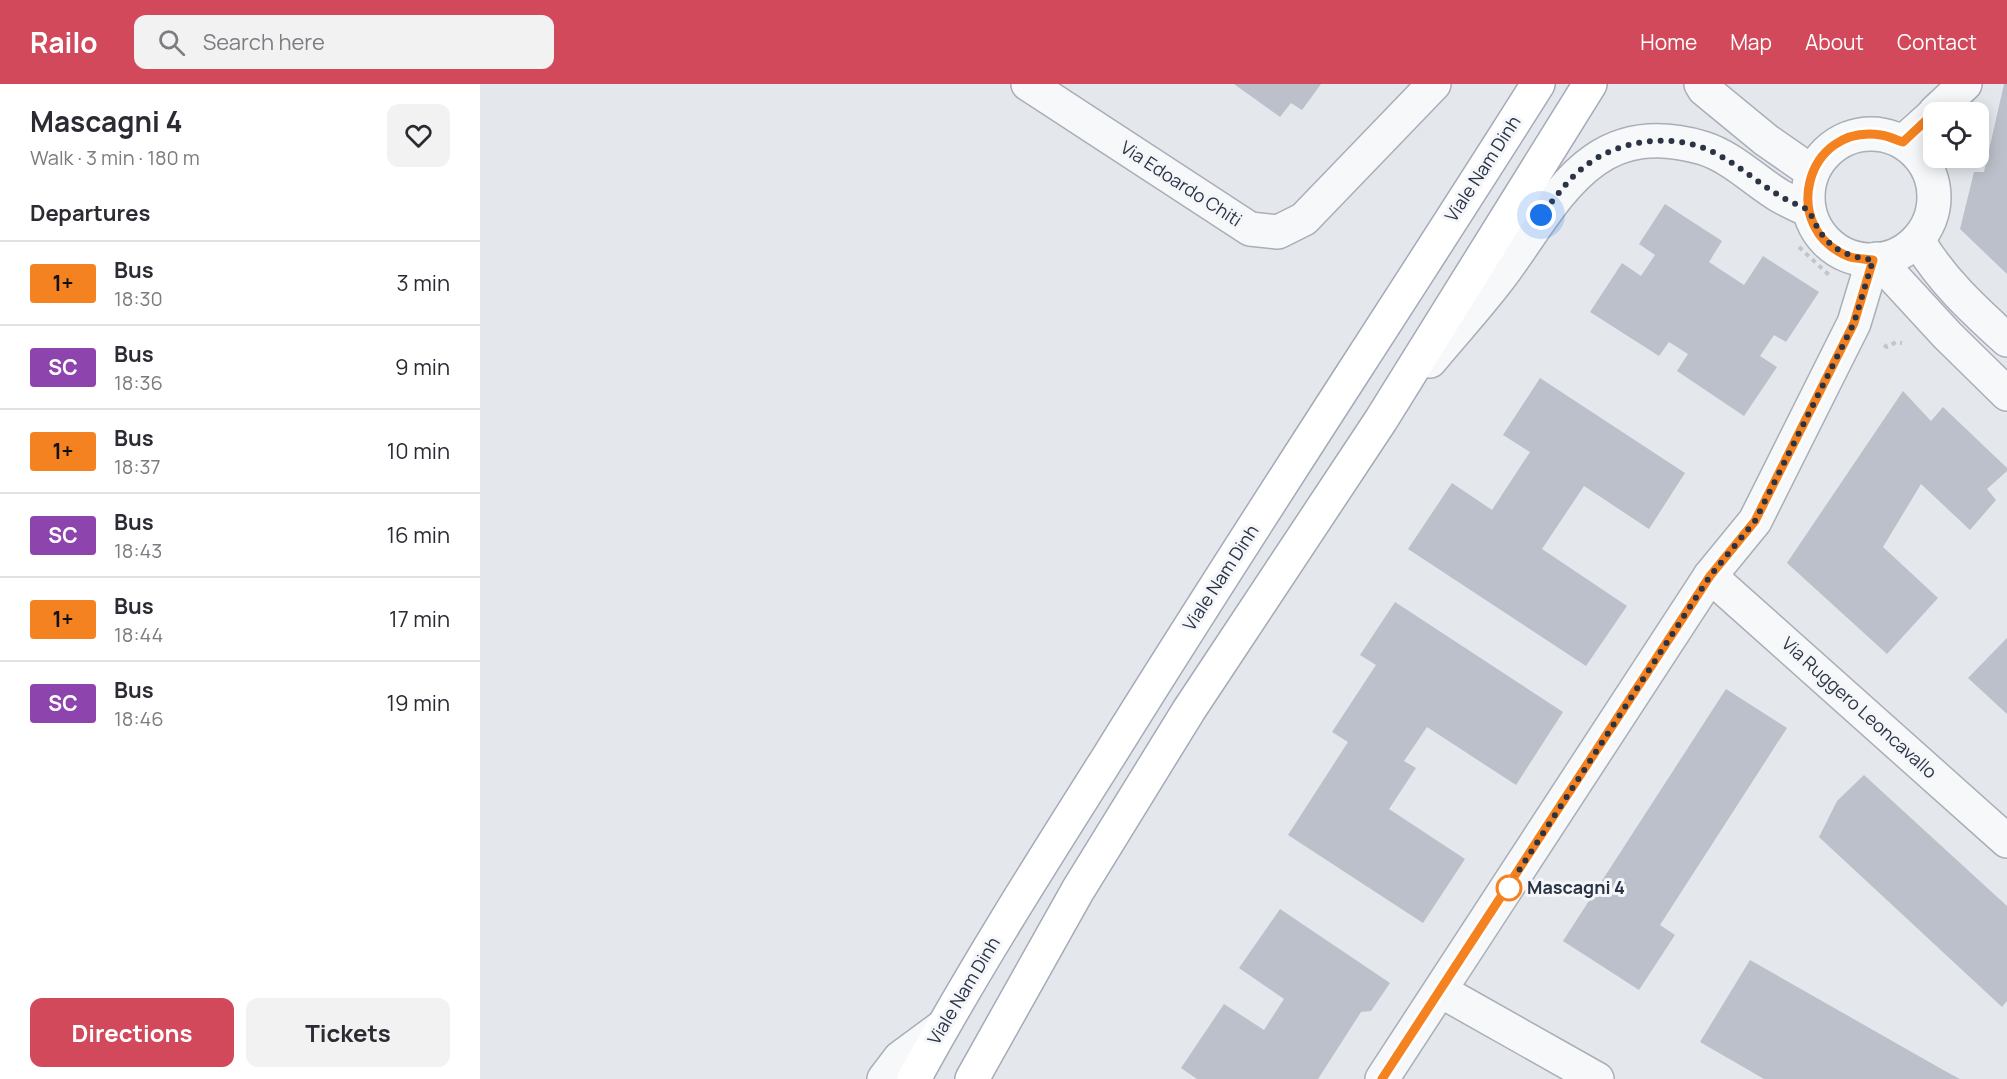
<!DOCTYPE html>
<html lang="en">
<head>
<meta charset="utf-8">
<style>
	:root { --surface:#fff; --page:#f2f2f3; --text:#2b2b33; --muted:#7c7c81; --line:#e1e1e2; --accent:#d1495b }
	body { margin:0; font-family:Manrope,sans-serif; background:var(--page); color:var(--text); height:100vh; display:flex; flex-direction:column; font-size:22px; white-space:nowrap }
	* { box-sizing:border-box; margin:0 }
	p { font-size:20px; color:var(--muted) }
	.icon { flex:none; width:33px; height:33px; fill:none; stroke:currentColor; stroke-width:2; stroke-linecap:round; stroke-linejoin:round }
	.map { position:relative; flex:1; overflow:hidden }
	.drawer { display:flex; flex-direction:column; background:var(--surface); width:480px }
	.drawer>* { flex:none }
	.badge { padding:0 12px; border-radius:4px; font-size:21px; line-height:39px }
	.fabs { position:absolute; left:1443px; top:18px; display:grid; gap:12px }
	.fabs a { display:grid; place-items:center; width:66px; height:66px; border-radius:12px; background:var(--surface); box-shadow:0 3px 15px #0003; font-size:30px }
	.you { position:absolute; width:30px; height:30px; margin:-15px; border:4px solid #fff; border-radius:50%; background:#1a73e8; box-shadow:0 0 0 9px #1a73e833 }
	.map>.badge { position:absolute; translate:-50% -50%; box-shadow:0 0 0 3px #fff }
	h2 { padding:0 30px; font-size:22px; line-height:54px }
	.round { display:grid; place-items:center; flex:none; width:63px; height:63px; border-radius:12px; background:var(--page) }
	.head { display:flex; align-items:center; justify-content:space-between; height:102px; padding:0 30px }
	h1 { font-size:28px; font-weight:700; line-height:45px }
	.primary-button { display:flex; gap:12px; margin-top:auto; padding:12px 30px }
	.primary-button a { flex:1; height:69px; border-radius:12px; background:var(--accent); color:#fff; font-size:24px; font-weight:700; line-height:69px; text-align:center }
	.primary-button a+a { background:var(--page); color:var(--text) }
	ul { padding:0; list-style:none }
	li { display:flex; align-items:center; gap:18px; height:84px; padding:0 30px; border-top:2px solid var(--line) }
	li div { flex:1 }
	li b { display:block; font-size:22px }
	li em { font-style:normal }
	li .badge { min-width:66px; font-weight:700; text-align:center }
	header { display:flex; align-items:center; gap:36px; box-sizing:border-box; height:84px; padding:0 30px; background:var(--accent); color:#fff }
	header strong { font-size:28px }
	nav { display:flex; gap:33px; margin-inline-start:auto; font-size:21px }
	.search { width:420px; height:54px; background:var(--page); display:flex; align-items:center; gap:15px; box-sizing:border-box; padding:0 21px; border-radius:12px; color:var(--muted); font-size:22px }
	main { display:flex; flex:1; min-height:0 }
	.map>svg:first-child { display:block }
	.building { fill:#bbc0ca }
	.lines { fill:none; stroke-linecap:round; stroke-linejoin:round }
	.minor-casing { stroke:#a9aeb7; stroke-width:36 }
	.major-casing { stroke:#a3abb8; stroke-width:36 }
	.path { stroke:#c2c5cb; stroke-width:4; stroke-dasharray:4.5 4.5; stroke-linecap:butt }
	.minor { stroke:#f7f8fa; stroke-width:33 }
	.major { stroke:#fff; stroke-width:33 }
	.line-casing { stroke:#fff; stroke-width:14 }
	.line { stroke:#f58220; stroke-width:9 }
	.walk { stroke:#2b3445; stroke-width:6; stroke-dasharray:0 10.8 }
	.stop-dot { fill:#fff; stroke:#f58220; stroke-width:3 }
	.labels { text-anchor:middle; stroke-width:6; stroke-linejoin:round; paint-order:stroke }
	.street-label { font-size:18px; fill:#2b3445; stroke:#f4f6f9 }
	.stop-label { font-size:18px; font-weight:bold; fill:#2b3445; stroke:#f4f6f9; text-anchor:start }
</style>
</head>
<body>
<header>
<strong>Railo</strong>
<div class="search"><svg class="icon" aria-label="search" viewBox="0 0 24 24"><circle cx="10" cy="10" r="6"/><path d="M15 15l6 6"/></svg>Search here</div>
<nav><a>Home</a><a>Map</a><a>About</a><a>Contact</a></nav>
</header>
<main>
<section class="drawer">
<div class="head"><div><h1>Mascagni 4</h1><p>Walk · 3 min · 180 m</p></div><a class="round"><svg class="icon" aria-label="heart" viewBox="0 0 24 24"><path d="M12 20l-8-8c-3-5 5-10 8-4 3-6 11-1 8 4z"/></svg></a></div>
<h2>Departures</h2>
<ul>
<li><span class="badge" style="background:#f58220;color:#111">1+</span><div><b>Bus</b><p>18:30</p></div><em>3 min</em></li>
<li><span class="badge" style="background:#8e44ad;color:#fff">SC</span><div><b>Bus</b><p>18:36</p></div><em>9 min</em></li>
<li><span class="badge" style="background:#f58220;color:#111">1+</span><div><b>Bus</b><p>18:37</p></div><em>10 min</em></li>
<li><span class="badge" style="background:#8e44ad;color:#fff">SC</span><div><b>Bus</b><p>18:43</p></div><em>16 min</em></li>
<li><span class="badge" style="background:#f58220;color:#111">1+</span><div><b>Bus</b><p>18:44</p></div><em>17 min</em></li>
<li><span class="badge" style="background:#8e44ad;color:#fff">SC</span><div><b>Bus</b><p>18:46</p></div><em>19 min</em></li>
</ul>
<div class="primary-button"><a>Directions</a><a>Tickets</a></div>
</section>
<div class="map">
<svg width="1527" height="995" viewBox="0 0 1527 995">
	<rect width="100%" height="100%" fill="#e4e7ec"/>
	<g class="building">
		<polygon points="754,0 841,0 822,26 811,19 800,33"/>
		<polygon points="1524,0 1527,0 1527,190 1480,145 1494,88 1504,88"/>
		<polygon points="1185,120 1242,157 1229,178 1264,201 1283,172 1339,208 1306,258 1294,251 1280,272 1297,283 1264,332 1197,287 1208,270 1189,258 1179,272 1110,228 1142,179 1161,192 1175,171 1159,160"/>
		<polygon points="1060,294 1205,389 1169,445 1104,402 1062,465 1147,522 1106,582 928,465 972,399 1012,426 1050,368 1023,351"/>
		<polygon points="1423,307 1451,337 1463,323 1527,384 1527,387 1507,405 1516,416 1490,446 1441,400 1403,463 1458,514 1407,570 1307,479"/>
		<polygon points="915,518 1083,628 1036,701 947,643 924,677 936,684 909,725 985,775 943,839 808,751 868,658 852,648 896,581 880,571"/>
		<polygon points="1527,554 1527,630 1488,594"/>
		<polygon points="1246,605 1307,644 1180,841 1195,851 1159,906 1083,857"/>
		<polygon points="1384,691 1527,822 1527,917 1522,923 1339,753 1357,717"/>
		<polygon points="800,825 910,899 891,927 881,928 838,995 717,995 701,984 744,920 784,946 804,915 759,884"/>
		<polygon points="1270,876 1465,987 1480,995 1284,995 1220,958"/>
	</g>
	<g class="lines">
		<g class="minor-casing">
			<g id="minor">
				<polyline points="548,0 770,145 798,148 824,135 954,0"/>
				<polyline points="1221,0 1224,5 1286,56 1332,88"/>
				<polyline points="1455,28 1485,0"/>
				<circle cx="1391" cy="113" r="63"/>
				<polyline points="1423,58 1454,30"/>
				<path d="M 1438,156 C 1460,195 1494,226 1527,256"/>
				<polyline points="1397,175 1467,251 1527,310"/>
				<path d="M 950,277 C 974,248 1000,220 1023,189 C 1077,116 1111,31 1223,64 C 1252,73 1275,97 1300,112 C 1309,117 1319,122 1329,126"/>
				<polyline points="1230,492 1527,757"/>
				<polyline points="961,907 1117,995"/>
				<polyline points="404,995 420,974 462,943"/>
				<polyline points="902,995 1230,492 1275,437 1374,239 1393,176"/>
			</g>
		</g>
		<g class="major-casing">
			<g id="major">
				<path d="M 434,995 C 494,885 562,778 629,672 C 769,446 916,225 1058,0"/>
				<polyline points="492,995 598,806 709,626 901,336 1110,0"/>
			</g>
		</g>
		<g class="path">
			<polyline points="1319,163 1349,191"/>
			<polyline points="1404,261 1407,263 1416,258 1422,259"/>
		</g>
		<use href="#minor" class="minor"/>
		<use href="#major" class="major"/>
	</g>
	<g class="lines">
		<g class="line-casing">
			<path id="line" d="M 902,995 L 1230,492 L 1275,437 L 1374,239 L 1393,176 C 1386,175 1377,175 1370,173 C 1298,146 1325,39 1401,51 C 1409,52 1416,56 1423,58 L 1454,29"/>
		</g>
		<use href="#line" class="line"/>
		<path class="walk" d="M 1029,804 L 1025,808 L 1230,492 L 1275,437 L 1374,239 L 1393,176 C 1357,171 1343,160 1329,126 C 1319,122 1309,117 1300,112 C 1275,97 1253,76 1226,65 C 1187,49 1136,57 1104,83 C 1087,96 1075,115 1061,131"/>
	</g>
	<circle class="stop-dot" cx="1029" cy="804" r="12"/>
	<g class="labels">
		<g class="street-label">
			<text transform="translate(1003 85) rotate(-57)" y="6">Viale Nam Dinh</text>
			<text transform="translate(701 100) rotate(33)" y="6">Via Edoardo Chiti</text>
			<text transform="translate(741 494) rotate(-57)" y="6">Viale Nam Dinh</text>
			<text transform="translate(1379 624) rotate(42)" y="6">Via Ruggero Leoncavallo</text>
			<text transform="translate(484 907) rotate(-59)" y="6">Viale Nam Dinh</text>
		</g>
		<g class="stop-label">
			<text x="1047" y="810">Mascagni 4</text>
		</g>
	</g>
</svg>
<div class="fabs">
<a><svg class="icon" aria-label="locate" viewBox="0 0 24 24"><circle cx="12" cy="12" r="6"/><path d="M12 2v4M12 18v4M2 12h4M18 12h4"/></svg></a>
</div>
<div class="you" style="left:1061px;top:131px"></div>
</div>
</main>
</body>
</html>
